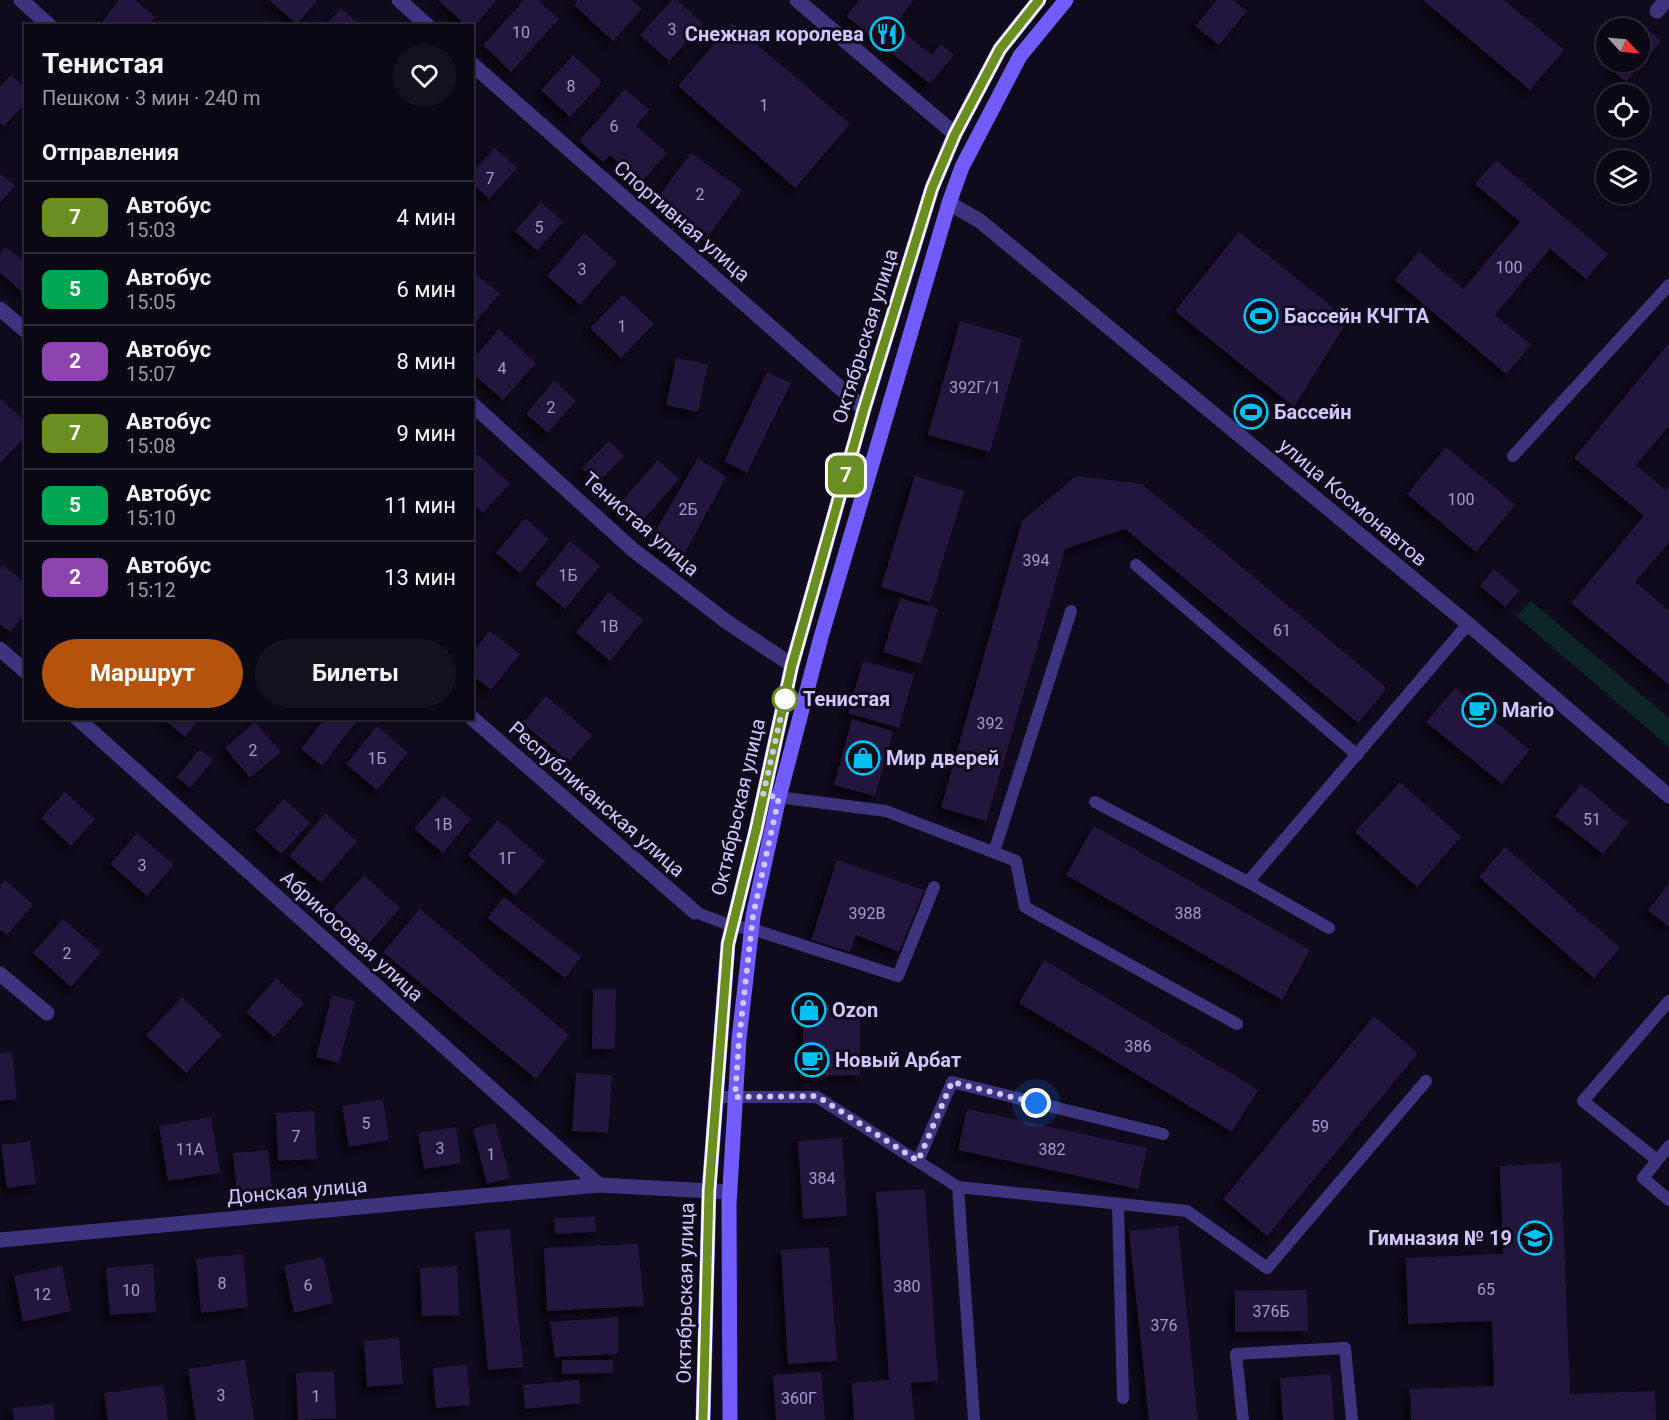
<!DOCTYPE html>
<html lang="ru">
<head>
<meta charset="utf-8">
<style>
	:root { --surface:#0b0815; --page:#14111e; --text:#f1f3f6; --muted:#9a9aa0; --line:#2b2934; --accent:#b45309 }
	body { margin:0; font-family:Roboto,sans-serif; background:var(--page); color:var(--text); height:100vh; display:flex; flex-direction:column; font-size:22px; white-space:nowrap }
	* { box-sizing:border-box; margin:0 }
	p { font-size:20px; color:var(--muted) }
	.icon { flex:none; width:33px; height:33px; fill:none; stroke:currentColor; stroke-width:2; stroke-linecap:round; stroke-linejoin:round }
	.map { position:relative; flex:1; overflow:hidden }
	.details { position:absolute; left:24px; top:24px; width:450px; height:696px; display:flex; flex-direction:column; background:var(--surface); border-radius:0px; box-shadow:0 2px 4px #0004,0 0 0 2px var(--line) }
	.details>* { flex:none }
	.badge { padding:0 12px; border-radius:9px; font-size:21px; line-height:39px }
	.needle { width:39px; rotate:116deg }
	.controls { position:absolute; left:1596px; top:18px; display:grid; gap:12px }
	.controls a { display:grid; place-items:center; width:54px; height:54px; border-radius:50%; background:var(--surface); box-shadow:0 2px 4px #0004,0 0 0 2px var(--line); font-size:30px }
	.you { position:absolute; width:30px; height:30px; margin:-15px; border:4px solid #fff; border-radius:50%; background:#1a73e8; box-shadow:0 0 0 9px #1a73e833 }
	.map>.badge { position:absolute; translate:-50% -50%; box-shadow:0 0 0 3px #fff }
	h2 { padding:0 18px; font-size:22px; line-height:54px }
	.round { display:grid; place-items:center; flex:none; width:63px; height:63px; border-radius:32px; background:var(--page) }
	.headline { display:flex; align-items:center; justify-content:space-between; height:102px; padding:0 18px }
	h1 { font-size:28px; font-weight:700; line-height:45px }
	.cta { display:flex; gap:12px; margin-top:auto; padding:12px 18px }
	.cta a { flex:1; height:69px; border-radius:36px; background:var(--accent); color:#fff; font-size:24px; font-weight:700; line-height:69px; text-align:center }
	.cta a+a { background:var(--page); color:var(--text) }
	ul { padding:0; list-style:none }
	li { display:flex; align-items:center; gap:18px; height:72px; padding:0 18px; border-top:2px solid var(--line) }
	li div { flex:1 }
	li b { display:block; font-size:22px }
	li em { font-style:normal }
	li .badge { min-width:66px; font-weight:700; text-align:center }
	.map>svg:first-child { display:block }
	.green { fill:#0d2526 }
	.building { fill:#22163e; filter:url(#shadow) }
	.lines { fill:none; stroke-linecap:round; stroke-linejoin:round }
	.service { stroke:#3e347d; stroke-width:12 }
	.minor { stroke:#3e347d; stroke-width:15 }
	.secondary { stroke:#715dff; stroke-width:15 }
	.line-casing { stroke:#fff; stroke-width:14 }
	.line { stroke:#6b8e23; stroke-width:9 }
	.walk { stroke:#d2c6ff; stroke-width:6; stroke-dasharray:0 10.8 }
	.stop-dot { fill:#fff; stroke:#6b8e23; stroke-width:3 }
	.labels { text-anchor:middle; stroke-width:6; stroke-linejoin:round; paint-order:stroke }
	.number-label { font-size:16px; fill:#a69acf }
	.poi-label { font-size:20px; font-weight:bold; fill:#d2c6ff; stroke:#0f0a1c; text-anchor:start }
	.street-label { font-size:20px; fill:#d2c6ff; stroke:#0f0a1c }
	.stop-label { font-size:20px; font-weight:bold; fill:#d2c6ff; stroke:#0f0a1c; text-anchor:start }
</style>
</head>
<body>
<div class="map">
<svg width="1669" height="1420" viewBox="0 0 1669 1420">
	<defs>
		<filter id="shadow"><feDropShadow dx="-5.5" dy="5.5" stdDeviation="3" flood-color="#0009"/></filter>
	</defs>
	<rect width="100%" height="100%" fill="#0f0a1c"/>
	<polygon class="green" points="1531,601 1669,718 1669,747 1516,616"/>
	<g class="building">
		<polygon points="119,0 135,0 155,17 148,26 99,26"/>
		<polygon points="269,0 317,0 297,24"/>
		<polygon points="438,0 495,0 496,1 472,29 472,26 467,26"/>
		<polygon points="524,0 538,0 559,19 511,72 483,45"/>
		<polygon points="578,0 632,0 642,9 613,41 574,5"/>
		<polygon points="672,0 677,0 703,24 669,61 640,35"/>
		<polygon points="859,0 914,0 894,25 932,55 941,44 954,55 930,84 846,16"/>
		<polygon points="1217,0 1233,0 1247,11 1219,45 1195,26"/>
		<polygon points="1423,0 1504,0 1564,50 1530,90"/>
		<polygon points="341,8 361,26 325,26"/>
		<polygon points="732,23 850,124 795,188 678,86"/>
		<polygon points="1644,26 1661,41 1626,82 1608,67 1613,62 1640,62 1640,31"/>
		<polygon points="573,55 602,82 570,117 541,90"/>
		<polygon points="11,75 26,88 26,102 4,126 0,123 0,87"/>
		<polygon points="625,89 650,110 636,126 667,153 641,182 610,155 603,162 579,141"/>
		<polygon points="495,148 517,168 489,199 472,183 472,172"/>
		<polygon points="691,153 742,190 709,235 658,197"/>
		<polygon points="1496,160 1608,254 1586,279 1550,249 1495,315 1531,345 1506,374 1395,280 1419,251 1463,289 1520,222 1475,184"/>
		<polygon points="0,173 15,186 0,203"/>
		<polygon points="541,202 563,222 537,251 515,231"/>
		<polygon points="1239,232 1348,320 1294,407 1175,311"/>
		<polygon points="584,233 617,262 580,305 547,276"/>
		<polygon points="5,247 26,262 26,295 0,273 0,253"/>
		<polygon points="472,271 500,294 472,326"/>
		<polygon points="623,294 654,324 621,358 590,328"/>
		<polygon points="960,321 1022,339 990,452 928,435"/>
		<polygon points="499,329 536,363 503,400 472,373 472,360"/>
		<polygon points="1669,343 1669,426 1636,465 1665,490 1669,486 1669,542 1635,582 1669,611 1669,685 1571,603 1644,516 1574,458"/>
		<polygon points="676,358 708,364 698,412 666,405"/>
		<polygon points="767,372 791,383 747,473 724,461"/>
		<polygon points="554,381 576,401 548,433 526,414"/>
		<polygon points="0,398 26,422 26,436 0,463"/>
		<polygon points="609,441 624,456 597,483 582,468"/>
		<polygon points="1446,447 1515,505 1476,552 1407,494"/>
		<polygon points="478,454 510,484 483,513 472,503 472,461"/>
		<polygon points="698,458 726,477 680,562 649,542"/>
		<polygon points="658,460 679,479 637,527 616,508"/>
		<polygon points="915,476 964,491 930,602 881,587"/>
		<polygon points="1076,476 1142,484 1387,688 1358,723 1125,529 1065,549 1040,638 986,821 941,808 1022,521"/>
		<polygon points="525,518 549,539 520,573 496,553"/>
		<polygon points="570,541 600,566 565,609 535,584"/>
		<polygon points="3,565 26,584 26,613 10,632 0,624 0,569"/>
		<polygon points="1494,569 1519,591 1505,607 1480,586"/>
		<polygon points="609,592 643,620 610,661 576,632"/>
		<polygon points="900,598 938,609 921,664 883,652"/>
		<polygon points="490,631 520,654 491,690 472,675 472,653"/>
		<polygon points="863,661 914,675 899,728 848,713"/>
		<polygon points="1455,688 1530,750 1502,784 1426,722"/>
		<polygon points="546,696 592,735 569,762 523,723"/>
		<polygon points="162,718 200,718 185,737"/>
		<polygon points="325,718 359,718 322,766 301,749"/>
		<polygon points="852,719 893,731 875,796 834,785"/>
		<polygon points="255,722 281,752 250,778 225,748"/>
		<polygon points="377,726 408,753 377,790 346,764"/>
		<polygon points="200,749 213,760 190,788 177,777"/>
		<polygon points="1400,782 1461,837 1417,887 1355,832"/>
		<polygon points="1581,784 1628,823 1603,854 1555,816"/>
		<polygon points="65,792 95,819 71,846 41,818"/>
		<polygon points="443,795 471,819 443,853 414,829"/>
		<polygon points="284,799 310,823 281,854 255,830"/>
		<polygon points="325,813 357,841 321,883 289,856"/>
		<polygon points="498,820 545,861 515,896 468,855"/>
		<polygon points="1094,826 1310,950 1282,1000 1066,875"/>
		<polygon points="137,833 174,865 147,896 110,864"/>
		<polygon points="1505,847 1620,948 1594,978 1479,877"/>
		<polygon points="837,860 924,890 899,952 856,935 850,952 811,940"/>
		<polygon points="364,875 400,908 369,943 333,909"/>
		<polygon points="5,880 33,905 7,935 0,930 0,885"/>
		<polygon points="1669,884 1669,927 1648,910"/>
		<polygon points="504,897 581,957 565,978 487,918"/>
		<polygon points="420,909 569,1035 536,1079 383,952"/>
		<polygon points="63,919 101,952 71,987 33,953"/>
		<polygon points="1044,960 1258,1090 1232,1132 1019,1003"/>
		<polygon points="276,978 304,1003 274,1037 246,1012"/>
		<polygon points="593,989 616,989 615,1049 592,1049"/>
		<polygon points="332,995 355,1001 339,1063 316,1057"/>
		<polygon points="182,997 222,1035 186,1073 146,1035"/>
		<polygon points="803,1005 860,1005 860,1075 803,1076"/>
		<polygon points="1374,1016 1418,1053 1267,1236 1223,1199"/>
		<polygon points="12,1052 17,1099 0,1101 0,1053"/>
		<polygon points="576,1073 612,1075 608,1133 572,1131"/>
		<polygon points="383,1099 389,1140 349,1147 342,1106"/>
		<polygon points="967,1109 1147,1148 1138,1189 958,1150"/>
		<polygon points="314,1111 317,1159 278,1161 276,1113"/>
		<polygon points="211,1117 220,1173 168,1181 159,1126"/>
		<polygon points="495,1123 510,1178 487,1184 473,1129"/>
		<polygon points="456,1127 461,1163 424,1169 418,1133"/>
		<polygon points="842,1138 847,1216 803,1219 798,1141"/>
		<polygon points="30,1141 36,1184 7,1188 1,1145"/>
		<polygon points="268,1150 273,1199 238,1202 233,1153"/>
		<polygon points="1561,1163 1570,1394 1655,1391 1656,1420 1411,1420 1410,1389 1494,1386 1492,1321 1408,1324 1406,1258 1503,1254 1500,1166"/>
		<polygon points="925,1189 938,1381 911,1383 914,1420 854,1420 852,1383 889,1380 876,1192"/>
		<polygon points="595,1217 596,1232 555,1234 554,1218"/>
		<polygon points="1178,1226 1198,1420 1149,1420 1129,1231"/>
		<polygon points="510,1229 523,1367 488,1370 475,1232"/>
		<polygon points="638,1244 644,1306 547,1311 544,1248"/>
		<polygon points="829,1247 837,1361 788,1364 781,1250"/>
		<polygon points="243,1254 248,1307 201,1313 196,1259"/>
		<polygon points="323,1257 333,1303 294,1313 284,1266"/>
		<polygon points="153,1264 156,1312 110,1315 106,1268"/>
		<polygon points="62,1266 71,1311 23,1322 14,1276"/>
		<polygon points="457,1266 459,1315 422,1316 420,1268"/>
		<polygon points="1307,1290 1308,1331 1235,1332 1235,1291"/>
		<polygon points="618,1317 618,1354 555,1357 550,1322"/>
		<polygon points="399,1338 403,1384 367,1387 364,1341"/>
		<polygon points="245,1360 254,1420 196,1420 188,1369"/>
		<polygon points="562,1360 613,1360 613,1373 562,1374"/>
		<polygon points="467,1365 470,1405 436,1408 433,1368"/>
		<polygon points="334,1371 336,1418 298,1420 296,1373"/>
		<polygon points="821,1372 825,1420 776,1420 773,1375"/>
		<polygon points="1331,1374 1334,1420 1283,1420 1280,1378"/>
		<polygon points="579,1380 581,1403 525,1409 523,1385"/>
		<polygon points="163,1385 168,1420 108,1420 104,1393"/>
		<polygon points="53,1404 55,1420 14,1420 12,1408"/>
	</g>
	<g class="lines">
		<g class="service">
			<polyline points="1513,456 1669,285"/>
			<polyline points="1136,565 1357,755"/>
			<polyline points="770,796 886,811 1016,861 1025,907 1237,1024"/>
			<polyline points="1095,802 1248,882 1329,928"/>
			<polyline points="994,852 1071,611"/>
			<polyline points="1248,882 1468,624"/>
			<polyline points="695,912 732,926 752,929 898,976 934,887"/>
			<polyline points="716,1097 817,1097 958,1187 1187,1211 1267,1268 1426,1081"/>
			<polyline points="1669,1146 1643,1178 1669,1200"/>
			<polyline points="1657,1160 1583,1101 1669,1001"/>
			<polyline points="918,1161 952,1082 1163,1134"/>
			<polyline points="958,1187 974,1420"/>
			<polyline points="1118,1204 1123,1398"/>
			<polyline points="1243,1420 1236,1354 1345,1348 1352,1420"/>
		</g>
		<g class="minor">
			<polyline points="21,0 50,26"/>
			<polyline points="399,0 428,26"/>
			<polyline points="797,0 955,134"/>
			<polyline points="1657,11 1666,0"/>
			<polyline points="472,64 864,409"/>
			<polyline points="949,203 980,221 1468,624 1669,796"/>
			<polyline points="0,309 26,331"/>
			<polyline points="472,404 632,549 727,622 792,665"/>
			<polyline points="0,649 26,672"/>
			<polyline points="77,718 599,1185"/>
			<polyline points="472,718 695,912"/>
			<polyline points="0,974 47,1013"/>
			<polyline points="0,1240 599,1185 730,1192"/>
		</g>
		<g class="secondary">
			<polyline points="703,1420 709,1191 728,944 756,830 792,665 864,409 932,188 955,134 1000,49 1039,0"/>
			<polyline points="730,1420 729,1204 739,1039 753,916 779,797 821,637 949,203 962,167 1020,56 1066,0"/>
		</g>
	</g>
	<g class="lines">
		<g class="line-casing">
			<polyline id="line" points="703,1420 709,1191 728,944 756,830 792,665 864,409 932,188 955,134 1000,49 1039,0"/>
		</g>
		<use href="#line" class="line"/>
		<polyline class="walk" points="785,699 763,795 779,797 753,916 739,1040 735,1097 817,1096 918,1161 952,1082 1036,1103"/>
	</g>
	<defs>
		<g id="restaurant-ring" transform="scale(1.725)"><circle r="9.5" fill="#0f0a1c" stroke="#00c0f1" stroke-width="1.5"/><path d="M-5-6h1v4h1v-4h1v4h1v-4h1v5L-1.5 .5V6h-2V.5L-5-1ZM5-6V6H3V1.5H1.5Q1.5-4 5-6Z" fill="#00c0f1"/></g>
		<g id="stadium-ring" transform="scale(1.725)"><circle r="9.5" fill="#0f0a1c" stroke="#00c0f1" stroke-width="1.5"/><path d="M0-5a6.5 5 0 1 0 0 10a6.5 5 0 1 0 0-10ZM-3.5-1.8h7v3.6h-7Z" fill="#00c0f1"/></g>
		<g id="cafe-ring" transform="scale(1.725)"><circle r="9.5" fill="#0f0a1c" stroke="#00c0f1" stroke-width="1.5"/><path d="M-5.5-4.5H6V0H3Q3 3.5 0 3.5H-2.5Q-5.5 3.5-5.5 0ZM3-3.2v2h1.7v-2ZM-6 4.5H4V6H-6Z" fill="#00c0f1"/></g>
		<g id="shop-ring" transform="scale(1.725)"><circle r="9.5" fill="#0f0a1c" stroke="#00c0f1" stroke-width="1.5"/><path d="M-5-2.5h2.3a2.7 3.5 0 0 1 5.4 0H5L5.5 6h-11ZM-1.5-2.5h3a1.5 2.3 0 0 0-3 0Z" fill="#00c0f1"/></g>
		<g id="school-ring" transform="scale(1.725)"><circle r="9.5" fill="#0f0a1c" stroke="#00c0f1" stroke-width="1.5"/><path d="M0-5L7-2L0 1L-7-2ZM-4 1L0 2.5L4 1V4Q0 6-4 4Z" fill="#00c0f1"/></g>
	</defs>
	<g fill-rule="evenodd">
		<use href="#restaurant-ring" x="887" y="34"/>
		<use href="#stadium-ring" x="1261" y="316"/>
		<use href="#stadium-ring" x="1251" y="412"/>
		<use href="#cafe-ring" x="1479" y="710"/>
		<use href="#shop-ring" x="863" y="758"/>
		<use href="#shop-ring" x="809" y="1010"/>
		<use href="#cafe-ring" x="812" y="1060"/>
		<use href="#school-ring" x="1535" y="1238"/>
	</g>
	<circle class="stop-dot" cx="785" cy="699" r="12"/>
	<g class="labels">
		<g class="number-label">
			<text x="672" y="35">3</text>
			<text x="521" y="38">10</text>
			<text x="571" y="92">8</text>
			<text x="764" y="111">1</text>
			<text x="614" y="132">6</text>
			<text x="490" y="184">7</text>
			<text x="700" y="200">2</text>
			<text x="539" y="233">5</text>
			<text x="1509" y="273">100</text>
			<text x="582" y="275">3</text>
			<text x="622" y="332">1</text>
			<text x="502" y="374">4</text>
			<text x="975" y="393">392Г/1</text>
			<text x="551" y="413">2</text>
			<text x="1461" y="505">100</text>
			<text x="688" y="515">2Б</text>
			<text x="1036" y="566">394</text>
			<text x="568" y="581">1Б</text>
			<text x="609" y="632">1В</text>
			<text x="1282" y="636">61</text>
			<text x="990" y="729">392</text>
			<text x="253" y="756">2</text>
			<text x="377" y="764">1Б</text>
			<text x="1592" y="825">51</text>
			<text x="443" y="830">1В</text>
			<text x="507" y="864">1Г</text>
			<text x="142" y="871">3</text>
			<text x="867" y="919">392В</text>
			<text x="1188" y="919">388</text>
			<text x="67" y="959">2</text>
			<text x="1138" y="1052">386</text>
			<text x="366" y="1129">5</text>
			<text x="1320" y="1132">59</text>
			<text x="296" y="1142">7</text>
			<text x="440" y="1154">3</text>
			<text x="190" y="1155">11А</text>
			<text x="1052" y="1155">382</text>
			<text x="491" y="1160">1</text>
			<text x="822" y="1184">384</text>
			<text x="222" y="1289">8</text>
			<text x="308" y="1291">6</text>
			<text x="907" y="1292">380</text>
			<text x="1486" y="1295">65</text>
			<text x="131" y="1296">10</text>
			<text x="42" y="1300">12</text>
			<text x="1271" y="1317">376Б</text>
			<text x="1164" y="1331">376</text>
			<text x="221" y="1401">3</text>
			<text x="316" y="1402">1</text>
			<text x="799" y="1404">360Г</text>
		</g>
		<g class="poi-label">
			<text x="864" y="41" text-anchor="end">Снежная королева</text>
			<text x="1284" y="323">Бассейн КЧГТА</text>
			<text x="1274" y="419">Бассейн</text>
			<text x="1502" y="717">Mario</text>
			<text x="886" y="765">Мир дверей</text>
			<text x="832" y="1017">Ozon</text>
			<text x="835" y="1067">Новый Арбат</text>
			<text x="1512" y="1245" text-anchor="end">Гимназия № 19</text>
		</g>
		<g class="street-label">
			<text transform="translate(682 221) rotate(41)" y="7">Спортивная улица</text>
			<text transform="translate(865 336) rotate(-73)" y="7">Октябрьская улица</text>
			<text transform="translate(1353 502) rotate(40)" y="7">улица Космонавтов</text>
			<text transform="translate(641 524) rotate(41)" y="7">Тенистая улица</text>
			<text transform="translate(597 799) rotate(41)" y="7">Республиканская улица</text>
			<text transform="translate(738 807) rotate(-77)" y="7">Октябрьская улица</text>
			<text transform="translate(352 936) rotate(42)" y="7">Абрикосовая улица</text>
			<text transform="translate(297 1191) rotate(-5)" y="7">Донская улица</text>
			<text transform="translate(685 1293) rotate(-89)" y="7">Октябрьская улица</text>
		</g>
		<g class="stop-label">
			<text x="803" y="706">Тенистая</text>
		</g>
	</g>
</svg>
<div class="controls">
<a><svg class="needle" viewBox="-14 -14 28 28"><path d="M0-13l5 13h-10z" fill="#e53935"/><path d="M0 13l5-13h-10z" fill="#9a9aa0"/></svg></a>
<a><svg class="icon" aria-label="locate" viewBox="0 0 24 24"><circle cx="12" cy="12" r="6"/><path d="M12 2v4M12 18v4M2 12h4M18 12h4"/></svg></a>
<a><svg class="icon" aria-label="layers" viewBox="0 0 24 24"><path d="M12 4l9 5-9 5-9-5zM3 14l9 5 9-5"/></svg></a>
</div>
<div class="you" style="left:1036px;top:1103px"></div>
<b class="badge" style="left:846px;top:475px;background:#6b8e23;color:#fff">7</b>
<section class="details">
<div class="headline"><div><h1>Тенистая</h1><p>Пешком · 3 мин · 240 m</p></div><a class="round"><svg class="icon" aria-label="heart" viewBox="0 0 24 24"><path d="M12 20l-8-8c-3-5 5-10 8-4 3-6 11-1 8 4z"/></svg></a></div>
<h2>Отправления</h2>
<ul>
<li><span class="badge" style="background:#6b8e23;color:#fff">7</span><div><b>Автобус</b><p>15:03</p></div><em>4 мин</em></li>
<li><span class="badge" style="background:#00a651;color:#fff">5</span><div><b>Автобус</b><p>15:05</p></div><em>6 мин</em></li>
<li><span class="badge" style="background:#8e44ad;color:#fff">2</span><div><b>Автобус</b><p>15:07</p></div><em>8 мин</em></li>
<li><span class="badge" style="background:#6b8e23;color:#fff">7</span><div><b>Автобус</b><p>15:08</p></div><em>9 мин</em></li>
<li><span class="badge" style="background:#00a651;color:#fff">5</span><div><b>Автобус</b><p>15:10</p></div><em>11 мин</em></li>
<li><span class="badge" style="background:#8e44ad;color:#fff">2</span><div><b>Автобус</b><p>15:12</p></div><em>13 мин</em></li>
</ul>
<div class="cta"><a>Маршрут</a><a>Билеты</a></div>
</section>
</div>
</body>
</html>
